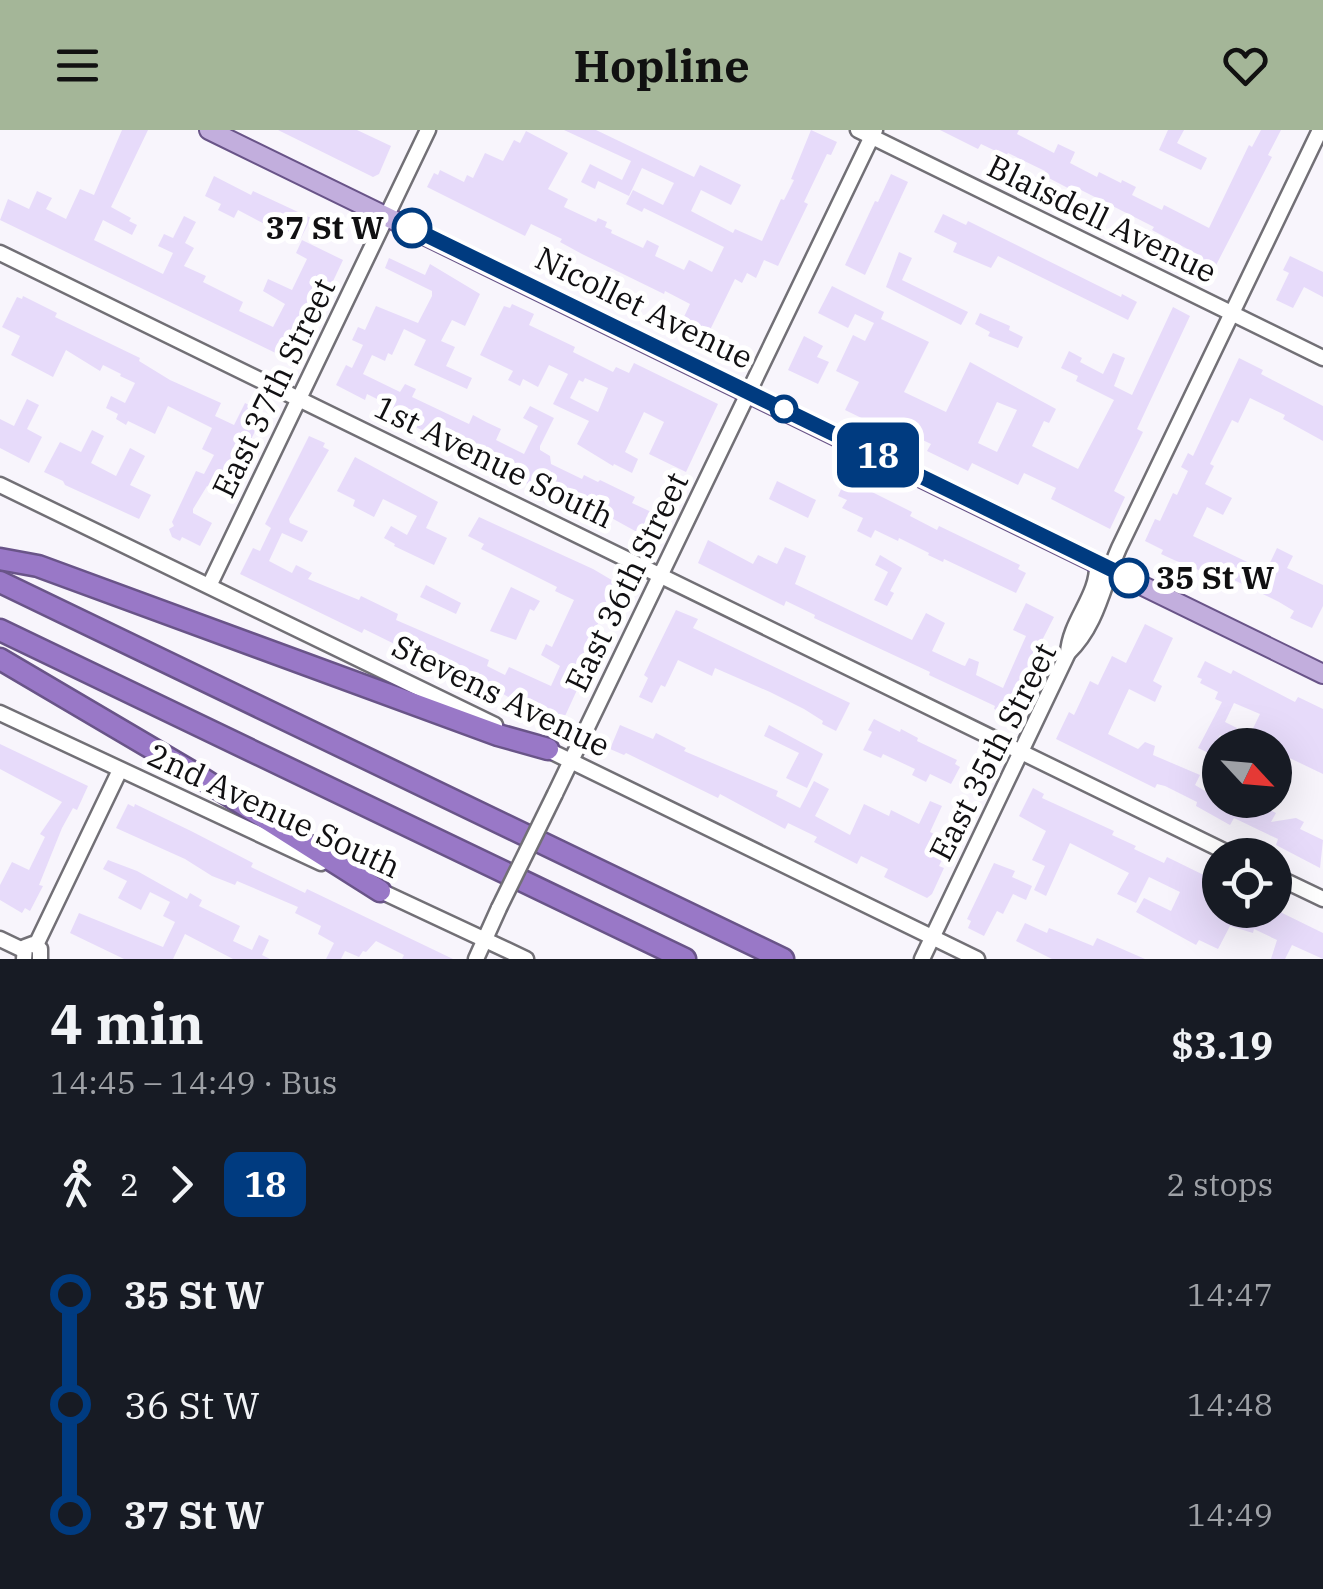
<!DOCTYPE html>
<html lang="en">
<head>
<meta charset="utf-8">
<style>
	:root { --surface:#171b24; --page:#242831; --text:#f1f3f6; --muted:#9ea1a6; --accent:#a4b698 }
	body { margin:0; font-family:"IBM Plex Serif",serif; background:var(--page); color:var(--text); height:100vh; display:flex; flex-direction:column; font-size:38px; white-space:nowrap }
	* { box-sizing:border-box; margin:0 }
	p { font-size:32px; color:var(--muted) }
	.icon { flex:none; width:55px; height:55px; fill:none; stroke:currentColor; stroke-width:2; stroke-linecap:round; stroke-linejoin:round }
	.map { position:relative; height:829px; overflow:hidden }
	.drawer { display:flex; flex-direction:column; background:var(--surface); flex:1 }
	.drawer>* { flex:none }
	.badge { padding:0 20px; border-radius:15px; font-size:35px; line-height:65px }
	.needle { width:65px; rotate:116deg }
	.fabs { position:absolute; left:1202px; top:598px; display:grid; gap:20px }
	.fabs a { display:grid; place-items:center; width:90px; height:90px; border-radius:50%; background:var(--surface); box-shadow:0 10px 40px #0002; font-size:50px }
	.map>.badge { position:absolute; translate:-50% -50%; box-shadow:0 0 0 5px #fff }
	.legs { display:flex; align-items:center; gap:15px; height:110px; padding:0 50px; font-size:32px }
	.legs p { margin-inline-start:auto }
	.headline { display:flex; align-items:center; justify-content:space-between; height:170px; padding:0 50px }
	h1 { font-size:55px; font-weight:800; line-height:75px }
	ul { padding:0 50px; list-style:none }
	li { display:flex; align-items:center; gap:35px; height:110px; font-size:38px }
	li i { display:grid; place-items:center; width:15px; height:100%; margin:0 12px; background:currentColor }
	li i::after { content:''; width:25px; height:25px; margin:-12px; border:8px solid; border-radius:50%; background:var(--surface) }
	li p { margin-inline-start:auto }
	li:first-child i { background:linear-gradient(#0000 50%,currentColor 0) }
	li:last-child i { background:linear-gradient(currentColor 50%,#0000 0) }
	header { display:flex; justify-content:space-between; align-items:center; height:130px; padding:0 50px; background:var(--accent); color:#111; font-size:45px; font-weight:800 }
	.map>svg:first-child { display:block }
	.building { fill:#e7dbfa; fill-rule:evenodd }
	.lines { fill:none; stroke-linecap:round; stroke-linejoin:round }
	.minor-casing { stroke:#727076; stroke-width:19 }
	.major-casing { stroke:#695488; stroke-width:22 }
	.highway-casing { stroke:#695488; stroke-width:25 }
	.minor { stroke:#fff; stroke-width:14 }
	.major { stroke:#c2aedd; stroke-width:18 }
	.highway { stroke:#9978c7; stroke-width:20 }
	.minor-bridge-casing { stroke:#727076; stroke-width:19; stroke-linecap:butt }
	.minor-bridge { stroke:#fff; stroke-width:14 }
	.line-1-casing { stroke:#fff; stroke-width:22 }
	.line-1 { stroke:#003b80; stroke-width:15 }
	.stop-1-dot { fill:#fff; stroke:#003b80; stroke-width:5 }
	.labels { text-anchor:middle; stroke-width:10; stroke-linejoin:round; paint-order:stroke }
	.street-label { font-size:32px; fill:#111012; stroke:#fff }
	.stop-label { font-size:32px; font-weight:bold; fill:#111012; stroke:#fff; text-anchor:end }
</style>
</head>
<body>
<header><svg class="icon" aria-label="menu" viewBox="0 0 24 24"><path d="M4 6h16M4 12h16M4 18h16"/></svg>Hopline<svg class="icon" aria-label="heart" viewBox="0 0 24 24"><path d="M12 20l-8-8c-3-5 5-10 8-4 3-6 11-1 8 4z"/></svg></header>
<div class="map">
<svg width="1323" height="829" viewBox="0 0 1323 829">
	<rect width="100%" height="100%" fill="#f8f5fc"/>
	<g class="building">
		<polygon points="122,0 148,0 111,77 131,88 129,91 137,95 132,105 103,90 94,110 163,144 173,123 158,116 164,104 173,108 184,86 196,92 185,113 194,118 184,136 206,146 203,152 243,172 239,181 273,197 285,174 263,161 268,149 292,160 307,129 296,123 302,110 343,130 327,164 318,160 301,195 305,201 290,230 0,90 8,69 29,79 37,61 52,68 46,79 66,89 80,59 94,65"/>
		<polygon points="278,0 357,0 391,16 379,44 373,47"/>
		<polygon points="564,0 596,0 694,47 700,35 741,55 731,75 701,60 691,81 733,103 735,99 762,111 781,69 784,70 794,50 791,49 811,0 837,12 831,25 827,24 804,72 808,74 778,136 764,130 756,148 747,143 742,153 735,149 709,202 683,189 690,174 665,161 664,164 582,124 560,112 562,109 531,94 525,106 427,57 434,43 438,45 440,40 464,52 467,45 473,48 485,23 503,31 514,10 520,13 526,1 568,23 548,59 568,69 564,77 596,92 598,88 607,92 605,97 612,100 611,103 643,118 647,110 659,116 655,126 684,140 689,130 712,142 724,117 644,78 642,82 626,74 633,60 663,75 674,53 642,38 629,66 598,51 595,59 581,52 590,34 622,50 631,31"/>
		<polygon points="940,0 1019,0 1017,4 1054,23 1058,14 1075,22 1070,33 1097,47 1099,42 1121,53 1122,50 1136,57 1132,65 1162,80 1164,75 1209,98 1249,15 1252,17 1261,0 1281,0 1268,25 1272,27 1213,141 1193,131 1197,124 1152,100 1154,97 1081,60 1079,64 1064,56 1043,45 1045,41 1008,23 1006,26 981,14 978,19"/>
		<polygon points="1168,0 1184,0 1177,13 1207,28 1201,40 1159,20"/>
		<polygon points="891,44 908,52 865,145 845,135 875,71 878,72"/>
		<polygon points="214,46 251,65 253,61 311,88 299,112 238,80 234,88 218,80 221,74 205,66"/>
		<polygon points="943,84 966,95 968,91 1121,167 1122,164 1137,172 1128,190 998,126 991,138 953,122 957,113 934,102"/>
		<polygon points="899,122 912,128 902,150 968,182 961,195 886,157"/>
		<polygon points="1290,126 1323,142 1323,167 1304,157 1293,178 1276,170 1289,143 1283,140"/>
		<polygon points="389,128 425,145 430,134 480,164 465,196 452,190 441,211 455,217 446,236 472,248 467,259 414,235 426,210 404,199 392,225 388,223 385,231 372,225 363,244 400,262 405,254 416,259 412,267 469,294 473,285 486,292 501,299 496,310 524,324 538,296 523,288 530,276 554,288 540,316 540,320 550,326 551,334 582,349 584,345 598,352 600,350 635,367 632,373 660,386 651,404 649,403 646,407 597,380 581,374 579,378 561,370 526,353 528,350 515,342 389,285 393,277 367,264 365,270 336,255 346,235 352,238 363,215 352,210 358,197 365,200 376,176 418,193 432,166 432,161 385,138"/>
		<path d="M 832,156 L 884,182 L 881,189 L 929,212 L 904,262 L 946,282 L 970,232 L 1056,279 L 1049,293 L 1044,291 L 1032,316 L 1078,339 L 1114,270 L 1076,251 L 1078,246 L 1061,238 L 1069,221 L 1082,228 L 1080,232 L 1103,244 L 1113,223 L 1125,228 L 1114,256 L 1132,265 L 1173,177 L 1190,186 L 1137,299 L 1143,302 L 1114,361 L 1125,367 L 1110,399 L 1051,369 L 1056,358 L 1024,343 L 1018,355 L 972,333 L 968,341 L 927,321 L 931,314 L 881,290 L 878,296 L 845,280 L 859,252 L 836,241 L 853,205 L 865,211 L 874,193 L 855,184 L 848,198 L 818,183 ZM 997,272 L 1017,280 L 997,322 L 978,313 Z"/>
		<polygon points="23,166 57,183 55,187 140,228 139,231 170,250 221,273 215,286 234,295 245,273 260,280 258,283 263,285 224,364 207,356 193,379 193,383 212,393 200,416 182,407 180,411 172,407 169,399 174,396 172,392 196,341 204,344 214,325 202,319 212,298 168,276 155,304 128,291 126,295 116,289 118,284 106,278 111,266 125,273 135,253 120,246 121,244 103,235 100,241 66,220 53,247 11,225 20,206 2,197 17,167 22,169"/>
		<path d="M 512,174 L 534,184 L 529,195 L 575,217 L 573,222 L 613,242 L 616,237 L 629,243 L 634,233 L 718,274 L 686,342 L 649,324 L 664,292 L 644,282 L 625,322 L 638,329 L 632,343 L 614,334 L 613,336 L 577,314 L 589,291 L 553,274 L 568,244 L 549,235 L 538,257 L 523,249 L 520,256 L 508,250 L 513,241 L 480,225 L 504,176 L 510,178 ZM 585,248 L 608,258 L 598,282 L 570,268 L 579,250 L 583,252 Z"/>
		<polygon points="980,183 1010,196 1009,200 1023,207 1018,218 988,206 990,202 975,194"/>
		<polygon points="804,206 823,216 817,227 829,232 818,254 788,240"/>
		<polygon points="1239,228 1263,240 1261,244 1323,276 1323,311 1283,289 1285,285 1250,268 1238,293 1232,290 1210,334 1214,336 1205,354 1232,368 1223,385 1207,377 1193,406 1266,441 1277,418 1293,426 1287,438 1323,455 1323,476 1312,498 1290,488 1294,481 1279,472 1203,435 1201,441 1174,430 1161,424 1163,420 1145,411 1155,389 1160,391 1173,363 1177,365 1188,341 1181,337 1188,323 1193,326"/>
		<polygon points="27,269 39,275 27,299 42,307 29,333 0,318 0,289 14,296"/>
		<polygon points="92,300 104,306 91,333 116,346 130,318 145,326 130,355 151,365 139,389 65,355 63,351 44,342 60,312 81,322"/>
		<polygon points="309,306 325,313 323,317 329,320 289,389 290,393 308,401 302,412 282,403 269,431 292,443 296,435 312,443 308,449 359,470 361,466 398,484 396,490 489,530 487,536 505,545 509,537 551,556 560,536 541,525 546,514 552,517 574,470 555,461 557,457 481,419 484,414 468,406 479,387 593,439 627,459 612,488 603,483 592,506 600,510 560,597 498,561 479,552 478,555 364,499 362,503 240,444 253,418 260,421 271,398 265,394"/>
		<polygon points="355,327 438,372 426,398 447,408 434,435 394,416 395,414 384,408 391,396 407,405 417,386 383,369 374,387 353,376 355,370 337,361"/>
		<polygon points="860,343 871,349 866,359 912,382 910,386 937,400 939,396 1020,435 1018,439 1026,443 1016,463 944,429 943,432 928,425 929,423 899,408 898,411 875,400 871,408 857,401 863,388 842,378 847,370 838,366 845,351 854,355"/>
		<polygon points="777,351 816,370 808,388 769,369"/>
		<polygon points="708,410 753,434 758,425 777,434 785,417 806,426 795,454 912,510 926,483 945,493 932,521 962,535 965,536 969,528 979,532 976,545 1003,558 1026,506 1013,500 1026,473 1054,487 1033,528 1036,529 1026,551 1033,555 1017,590 994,579 995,576 929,545 930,542 814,488 815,485 786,471 784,476 698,433"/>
		<polygon points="880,425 902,438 890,461 894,463 887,476 874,470 888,442 875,435"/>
		<polygon points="426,455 461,473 456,484 420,467"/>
		<polygon points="511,457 540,471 534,481 530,479 516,510 490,501"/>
		<polygon points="676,480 698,489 693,498 850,573 836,601 822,594 823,591 804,579 770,562 715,538 712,546 678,530 665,557 661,555 652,573 639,567 648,548 644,545"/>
		<polygon points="1145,494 1173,508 1153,551 1162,556 1155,572 1129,559 1108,604 1138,619 1145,612 1155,616 1153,625 1200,645 1195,655 1220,670 1235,670 1248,676 1251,670 1276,683 1271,692 1296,688 1304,692 1300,699 1323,710 1320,738 1276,715 1278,709 1234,688 1230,695 1196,676 1197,672 1165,656 1157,654 1155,658 1056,609 1069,582 1074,585 1076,581 1090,551 1098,555 1112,526 1126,533"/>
		<polygon points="1205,531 1231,544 1233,540 1295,572 1298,567 1323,579 1323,644 1275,621 1275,615 1245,615 1260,584 1234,573 1225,592 1237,598 1231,610 1220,605 1211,624 1198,618 1222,572 1215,569 1218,562 1200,553 1202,549 1197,547"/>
		<polygon points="874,589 900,602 901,599 918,608 917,611 957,630 955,634 960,637 951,654 930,644 926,652 912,645 915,639 883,624 881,628 863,620 872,602 868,600"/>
		<polygon points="620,595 653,609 656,603 686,618 684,621 778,661 776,666 800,678 814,651 829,659 815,686 850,705 864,674 889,686 891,680 919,694 930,671 942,676 930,702 951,712 939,736 944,738 932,764 927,768 884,747 888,739 861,726 857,734 814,712 817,707 788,693 785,699 720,664 718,668 626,623 624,625 610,619"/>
		<polygon points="769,595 823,624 807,658 786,648 799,623 764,606"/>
		<polygon points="0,614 88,656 77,680 73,678 62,698 39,755 43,756 30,781 25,778 22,783 0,770 0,755 12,732 29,740 45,707 40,704 62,672 0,639"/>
		<polygon points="1033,658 1044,664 1042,668 1114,701 1112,705 1136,716 1134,719 1164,733 1167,727 1220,753 1220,780 1276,780 1323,803 1323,829 1292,815 1285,829 1271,829 1277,810 1254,799 1253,803 1230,796 1218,819 1199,810 1196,815 1136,782 1144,768 1171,781 1180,762 1149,747 1136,773 1117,764 1129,743 1070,713 1046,766 1034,760 1045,736 1032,730 1046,701 1019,686"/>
		<polygon points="128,674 134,677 135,674 191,701 253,733 251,737 305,763 307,759 453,829 402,829 404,825 376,811 366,822 363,821 359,827 345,821 341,829 326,829 334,813 318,804 321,796 295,783 298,777 237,751 235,755 212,746 185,729 116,698"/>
		<polygon points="108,730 137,741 187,769 190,763 202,770 199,776 240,796 233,811 252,820 259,805 269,810 262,825 270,829 233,829 185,804 173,829 124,829 70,803 79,783 163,817 175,792 163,786 170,772 150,762 141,780 118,768 127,751 103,739"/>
		<polygon points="994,733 1015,741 1012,747 1032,756 1026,770 1013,764 1003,784 997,781 984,806 968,798 971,791 967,789"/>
		<polygon points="1025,793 1047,803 1049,798 1093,816 1097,808 1145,829 1052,829 1016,811"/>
	</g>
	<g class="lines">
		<g class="minor-casing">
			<g id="minor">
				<polyline points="858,0 1323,228"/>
				<polyline points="0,123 1232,725"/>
				<polyline points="0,355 495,595"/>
				<polyline points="210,454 428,0"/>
				<path d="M 1068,523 C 1070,490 1099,466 1097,433"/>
				<polyline points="0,583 321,733"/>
				<polyline points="542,617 977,829"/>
				<polyline points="555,664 875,0"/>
				<polyline points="1275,746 1323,769"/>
				<polyline points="372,757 526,829"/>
				<polyline points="0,809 23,820"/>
				<polyline points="36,815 120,640"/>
				<polyline points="24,829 25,817 33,814 40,819 40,829"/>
				<polyline points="476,829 499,778"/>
				<path d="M 922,829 L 1068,523 C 1098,494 1103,454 1119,418 L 1320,0"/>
			</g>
		</g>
		<g class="major-casing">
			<polyline id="major" points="209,0 1323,544"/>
		</g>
		<g class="highway-casing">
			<g id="highway">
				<polyline points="0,429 38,436 498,605 548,619"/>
				<polyline points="0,452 783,829"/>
				<polyline points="0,500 685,829"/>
				<polyline points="0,529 192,642 380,761"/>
			</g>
		</g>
		<use href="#minor" class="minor"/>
		<use href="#major" class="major"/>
		<use href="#highway" class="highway"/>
		<g class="minor-bridge-casing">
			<polyline id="minor-bridge" points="499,778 555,664"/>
		</g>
		<use href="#minor-bridge" class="minor-bridge"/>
	</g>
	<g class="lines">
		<g class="line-1-casing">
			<polyline id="line-1" points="412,98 1129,448"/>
		</g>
		<use href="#line-1" class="line-1"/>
	</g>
	<g class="stop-1-dot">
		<circle cx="412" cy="98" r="18"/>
		<circle cx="784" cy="279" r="12"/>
		<circle cx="1129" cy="448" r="18"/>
	</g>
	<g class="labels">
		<g class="street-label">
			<text transform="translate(1102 89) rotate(26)" y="11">Blaisdell Avenue</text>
			<text transform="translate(644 178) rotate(26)" y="11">Nicollet Avenue</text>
			<text transform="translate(274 258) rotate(-64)" y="11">East 37th Street</text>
			<text transform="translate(494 332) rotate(26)" y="11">1st Avenue South</text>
			<text transform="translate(627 452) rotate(-64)" y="11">East 36th Street</text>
			<text transform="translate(501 566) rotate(26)" y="11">Stevens Avenue</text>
			<text transform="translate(993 622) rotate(-63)" y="11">East 35th Street</text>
			<text transform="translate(274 681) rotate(25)" y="11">2nd Avenue South</text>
		</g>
		<g class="stop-label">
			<text x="384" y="109">37 St W</text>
			<text x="1156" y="459" text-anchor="start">35 St W</text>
		</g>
	</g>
</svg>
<div class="fabs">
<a><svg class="needle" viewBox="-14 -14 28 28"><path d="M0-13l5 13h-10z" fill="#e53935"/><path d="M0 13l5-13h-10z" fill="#9ea1a6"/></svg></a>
<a><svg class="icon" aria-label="locate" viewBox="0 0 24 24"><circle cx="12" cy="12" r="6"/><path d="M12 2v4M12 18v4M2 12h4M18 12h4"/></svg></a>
</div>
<b class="badge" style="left:878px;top:325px;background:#003b80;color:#fff">18</b>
</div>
<section class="drawer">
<div class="headline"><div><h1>4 min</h1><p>14:45 – 14:49 · Bus</p></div><b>$3.19</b></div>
<div class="legs"><svg class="icon" aria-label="walk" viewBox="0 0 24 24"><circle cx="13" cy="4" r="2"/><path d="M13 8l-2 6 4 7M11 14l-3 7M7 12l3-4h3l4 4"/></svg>2<svg class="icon" aria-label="forward" viewBox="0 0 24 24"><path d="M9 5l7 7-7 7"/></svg><b class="badge" style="background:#003b80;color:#fff">18</b><p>2 stops</p></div>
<ul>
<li><i style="color:#003b80"></i><b>35 St W</b><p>14:47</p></li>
<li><i style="color:#003b80"></i><span>36 St W</span><p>14:48</p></li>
<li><i style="color:#003b80"></i><b>37 St W</b><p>14:49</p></li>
</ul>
</section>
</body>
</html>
